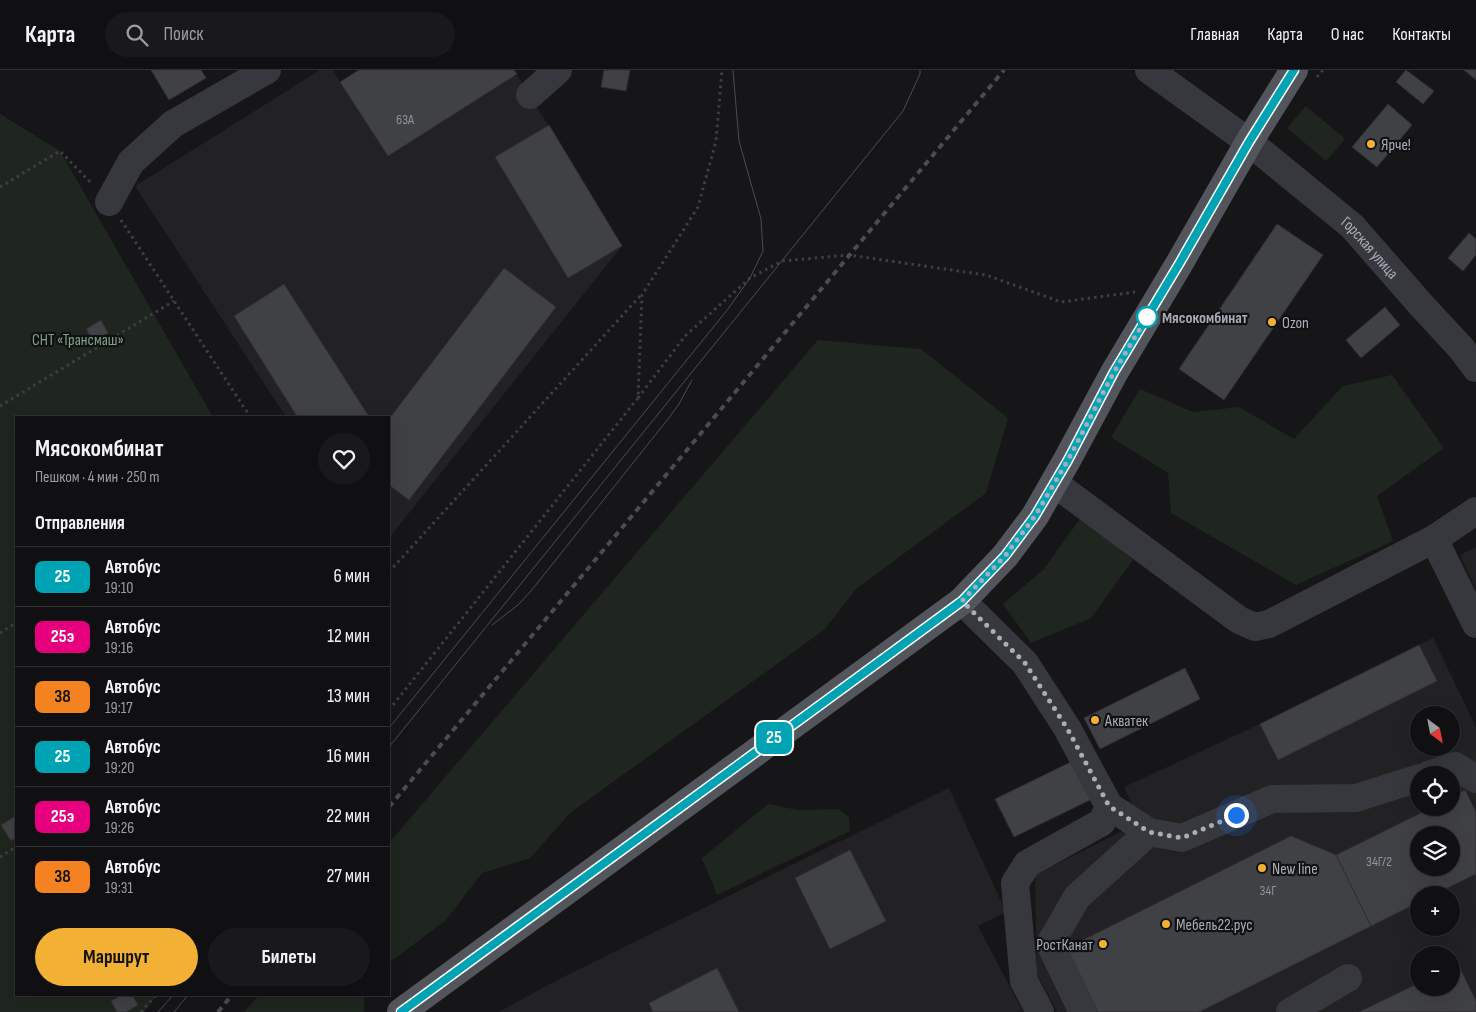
<!DOCTYPE html>
<html lang="ru">
<head>
<meta charset="utf-8">
<style>
	:root { --surface:#101012; --page:#19191b; --text:#f1f3f6; --muted:#9c9d9f; --line:#303032; --accent:#f2b134 }
	body { margin:0; font-family:"Sofia Sans Condensed",sans-serif; background:var(--page); color:var(--text); height:100vh; display:flex; flex-direction:column; font-size:19px; white-space:nowrap }
	* { box-sizing:border-box; margin:0 }
	p { font-size:16px; color:var(--muted) }
	.icon { flex:none; width:28px; height:28px; fill:none; stroke:currentColor; stroke-width:2; stroke-linecap:round; stroke-linejoin:round }
	.map { position:relative; flex:1; overflow:hidden }
	.drawer { position:absolute; left:15px; top:346px; width:375px; height:580px; display:flex; flex-direction:column; background:var(--surface); border-radius:0px; box-shadow:0 5px 20px #0002,0 0 0 1px var(--line) }
	.drawer>* { flex:none }
	.badge { padding:0 10px; border-radius:8px; font-size:18px; line-height:32px }
	.needle { width:32px; rotate:148deg }
	.controls { position:absolute; left:1410px; top:636px; display:grid; gap:10px }
	.controls a { display:grid; place-items:center; width:50px; height:50px; border-radius:50%; background:var(--surface); box-shadow:0 5px 20px #0002,0 0 0 1px var(--line); font-size:25px }
	.you { position:absolute; width:25px; height:25px; margin:-12px; border:4px solid #fff; border-radius:50%; background:#1a73e8; box-shadow:0 0 0 8px #1a73e833 }
	.map>.badge { position:absolute; translate:-50% -50%; box-shadow:0 0 0 2px #fff }
	h2 { padding:0 20px; font-size:19px; line-height:45px }
	.round { display:grid; place-items:center; flex:none; width:52px; height:52px; border-radius:26px; background:var(--page) }
	.summary { display:flex; align-items:center; justify-content:space-between; height:85px; padding:0 20px }
	h1 { font-size:24px; font-weight:700; line-height:38px }
	.button { display:flex; gap:10px; margin-top:auto; padding:10px 20px }
	.button a { flex:1; height:58px; border-radius:30px; background:var(--accent); color:#111; font-size:20px; font-weight:700; line-height:58px; text-align:center }
	.button a+a { background:var(--page); color:var(--text) }
	ul { padding:0; list-style:none }
	li { display:flex; align-items:center; gap:15px; height:60px; padding:0 20px; border-top:1px solid var(--line) }
	li div { flex:1 }
	li b { display:block; font-size:19px }
	li em { font-style:normal }
	li .badge { min-width:55px; font-weight:700; text-align:center }
	header { display:flex; align-items:center; gap:30px; box-sizing:border-box; height:70px; padding:0 25px; background:var(--surface); border-bottom:1px solid var(--line) }
	header strong { font-size:24px }
	nav { display:flex; gap:28px; margin-inline-start:auto; font-size:18px }
	.search { width:350px; height:45px; background:var(--page); display:flex; align-items:center; gap:12px; box-sizing:border-box; padding:0 18px; border-radius:28px; color:var(--muted); font-size:19px }
	.map>svg:first-child { display:block }
	.built { fill:#222225; fill-rule:evenodd }
	.green { fill:#1e261f }
	.building { fill:#404145; stroke:#303034; fill-rule:evenodd }
	.lines { fill:none; stroke-linecap:round; stroke-linejoin:round }
	.path { stroke:#3d3f44; stroke-width:3; stroke-dasharray:2.5 4; stroke-linecap:butt }
	.minor { stroke:#37383d; stroke-width:28 }
	.major { stroke:#53555c; stroke-width:28 }
	.tram { stroke:#4a4c52; stroke-width:1 }
	.rail { stroke:#4a4c52; stroke-width:4; stroke-dasharray:6 5; stroke-linecap:butt }
	.line-casing { stroke:#fff; stroke-width:11 }
	.line { stroke:#00a3b4; stroke-width:8 }
	.walk { stroke:#a8adb8; stroke-width:5; stroke-dasharray:0 9 }
	.poi-dot { fill:#f2b134; stroke:#111113; stroke-width:2 }
	.stop-dot { fill:#fff; stroke:#00a3b4; stroke-width:2.5 }
	.labels { text-anchor:middle; stroke-width:4.5; stroke-linejoin:round; paint-order:stroke }
	.number-label { font-size:14px; fill:#8e929b }
	.poi-label { font-size:16px; fill:#a8adb8; stroke:#111113; text-anchor:start }
	.street-label { font-size:16px; fill:#a8adb8; stroke:#111113 }
	.stop-label { font-size:16px; font-weight:bold; fill:#a8adb8; stroke:#111113; text-anchor:start }
	.park-label { font-size:16px; fill:#7fa381; stroke:#111113 }
</style>
</head>
<body>
<header>
<strong>Карта</strong>
<div class="search"><svg class="icon" aria-label="search" viewBox="0 0 24 24"><circle cx="10" cy="10" r="6"/><path d="M15 15l6 6"/></svg>Поиск</div>
<nav><a>Главная</a><a>Карта</a><a>О нас</a><a>Контакты</a></nav>
</header>
<div class="map">
<svg width="1476" height="942" viewBox="0 0 1476 942">
	<rect width="100%" height="100%" fill="#161618"/>
	<g class="built">
		<polygon points="320,0 333,0 340,12 359,0 514,0 622,176 389,468 389,348 286,347 135,116"/>
		<polygon points="1476,477 1476,520 1460,485"/>
		<path d="M 1433,568 L 1476,657 L 1476,942 L 1057,942 L 1037,904 L 1035,805 L 1140,752 L 1124,717 L 1260,654 ZM 1419,645 L 1451,645 L 1451,678 L 1419,678 ZM 1419,705 L 1451,705 L 1451,738 L 1419,738 ZM 1419,765 L 1451,765 L 1451,798 L 1419,798 ZM 1419,825 L 1451,825 L 1451,858 L 1419,858 ZM 1419,885 L 1451,885 L 1451,918 L 1419,918 Z"/>
		<polygon points="949,718 1006,842 978,856 1023,942 499,942 561,908"/>
	</g>
	<g class="green">
		<polygon points="1306,36 1345,69 1326,91 1287,58"/>
		<polygon points="0,44 60,81 213,347 16,348 16,925 157,925 144,942 0,942"/>
		<polygon points="818,270 921,279 1008,348 986,423 856,519 824,560 570,743 530,788 482,803 446,850 389,893 389,773"/>
		<polygon points="1392,305 1444,378 1377,426 1393,471 1296,515 1171,443 1168,403 1111,367 1140,319 1193,342 1239,337 1294,369 1343,316"/>
		<polygon points="1082,446 1133,490 1091,548 1031,573 1003,534 1044,499"/>
		<polygon points="768,734 798,740 838,739 849,747 850,761 717,825 702,788"/>
		<polygon points="259,925 364,925 364,942 244,942"/>
	</g>
	<g class="building">
		<polygon points="151,0 201,0 206,8 169,30"/>
		<polygon points="359,0 514,0 517,4 388,86 340,12"/>
		<polygon points="604,0 630,0 626,21 601,17"/>
		<polygon points="1406,0 1434,21 1423,34 1396,12"/>
		<polygon points="1464,0 1476,0 1476,10"/>
		<polygon points="1388,34 1412,55 1377,97 1352,77"/>
		<polygon points="549,55 622,176 568,208 495,87"/>
		<polygon points="1277,154 1323,185 1224,330 1179,299"/>
		<polygon points="1469,163 1476,169 1476,185 1463,201 1448,188"/>
		<polygon points="504,198 556,237 409,430 389,415 389,349"/>
		<polygon points="284,214 368,345 364,348 298,348 234,246"/>
		<polygon points="1385,237 1400,255 1361,288 1346,270"/>
		<polygon points="101,250 108,263 94,272 86,259"/>
		<polygon points="1419,575 1437,611 1278,690 1260,654"/>
		<polygon points="1185,598 1200,629 1100,679 1084,648"/>
		<polygon points="1075,690 1094,728 1014,767 995,729"/>
		<path d="M 1465,720 L 1476,742 L 1476,804 L 1433,825 L 1419,825 L 1419,832 L 1371,856 L 1336,785 L 1431,738 L 1451,738 L 1451,727 ZM 1419,765 L 1451,765 L 1451,798 L 1419,798 Z"/>
		<polygon points="16,746 16,767 11,771 1,755"/>
		<polygon points="1291,766 1336,785 1371,856 1199,942 1098,942 1067,878"/>
		<polygon points="850,780 886,851 830,879 795,808"/>
		<polygon points="1458,894 1476,931 1476,942 1359,942 1419,913 1419,918 1451,918 1451,897"/>
		<polygon points="717,898 739,942 653,942 649,933"/>
		<polygon points="122,925 132,925 138,935 126,942 117,942 111,931"/>
	</g>
	<g class="lines">
		<g class="path">
			<polyline points="1317,7 1323,0"/>
			<polyline points="0,117 60,81 92,114"/>
			<polyline points="121,150 251,348"/>
			<polyline points="638,328 685,266 750,208 782,191 849,185 986,205 1061,232 1135,222"/>
			<polyline points="0,336 174,231"/>
			<polyline points="389,502 641,225"/>
			<polyline points="0,563 16,553"/>
			<polyline points="389,640 638,328 642,225 698,137 716,71 722,0"/>
			<polyline points="0,787 16,777"/>
			<polyline points="141,942 156,925"/>
		</g>
		<g class="minor">
			<path id="s1" d="M 1149,0 L 1249,72 L 1352,156 L 1422,236 L 1461,278 L 1476,298"/>
			<polyline points="530,25 558,0"/>
			<polyline points="109,132 131,92 173,54 267,0"/>
			<polyline points="1054,413 1239,550 1255,557 1269,554 1434,469 1476,441"/>
			<polyline points="1434,469 1476,554"/>
			<polyline points="962,531 1025,593 1067,658 1109,736 1102,752 1027,794 1015,813 1024,911 1040,942"/>
			<polyline points="1428,705 1455,696 1476,709"/>
			<polyline points="1109,736 1149,762 1182,768 1272,729 1356,728 1419,708"/>
			<polyline points="1083,942 1050,874 1077,827 1149,762"/>
			<polyline points="1290,942 1348,908"/>
		</g>
		<polyline class="major" points="401,942 962,531 1005,486 1035,446 1067,390 1114,303 1179,194 1249,72 1294,0"/>
		<g class="tram">
			<polyline points="492,555 518,535 531,521 668,349 679,334 692,310"/>
			<polyline points="389,658 728,239 750,208 763,181 761,149 739,71 733,0"/>
			<polyline points="389,677 903,41 920,4 920,0"/>
			<polyline points="158,942 173,925"/>
			<polyline points="174,942 188,925"/>
		</g>
		<g class="rail">
			<polyline points="389,737 1004,0"/>
			<polyline points="218,942 232,925"/>
		</g>
	</g>
	<g class="lines">
		<g class="line-casing">
			<polyline id="line" points="401,942 962,531 1005,486 1035,446 1068,390 1114,302 1179,194 1249,72 1294,0"/>
		</g>
		<use href="#line" class="line"/>
		<polyline class="walk" points="1147,247 1150,242 1114,302 1068,390 1035,446 1005,486 962,531 1025,593 1067,658 1109,736 1149,762 1182,768 1236,745"/>
	</g>
	<g class="poi-dot">
		<circle cx="1371" cy="74" r="5"/>
		<circle cx="1272" cy="252" r="5"/>
		<circle cx="1095" cy="650" r="5"/>
		<circle cx="1262" cy="798" r="5"/>
		<circle cx="1166" cy="854" r="5"/>
		<circle cx="1103" cy="874" r="5"/>
	</g>
	<circle class="stop-dot" cx="1147" cy="247" r="10"/>
	<g class="labels">
		<g class="number-label">
			<text x="405" y="54">63А</text>
			<text x="1379" y="796">34Г/2</text>
			<text x="1268" y="825">34Г</text>
		</g>
		<g class="poi-label">
			<text x="1381" y="80">Ярче!</text>
			<text x="1282" y="258">Ozon</text>
			<text x="1105" y="656">Акватек</text>
			<text x="1272" y="804">New line</text>
			<text x="1176" y="860">Мебель22.рус</text>
			<text x="1093" y="880" text-anchor="end">РостКанат</text>
		</g>
		<g class="street-label">
			<text dy="6" stroke="none"><textPath href="#s1" startOffset="284">Горская улица</textPath></text>
		</g>
		<g class="stop-label">
			<text x="1162" y="253">Мясокомбинат</text>
		</g>
		<g class="park-label">
			<text x="78" y="275">СНТ «Трансмаш»</text>
		</g>
	</g>
</svg>
<div class="controls">
<a><svg class="needle" viewBox="-14 -14 28 28"><path d="M0-13l5 13h-10z" fill="#e53935"/><path d="M0 13l5-13h-10z" fill="#9c9d9f"/></svg></a>
<a><svg class="icon" aria-label="locate" viewBox="0 0 24 24"><circle cx="12" cy="12" r="6"/><path d="M12 2v4M12 18v4M2 12h4M18 12h4"/></svg></a>
<a><svg class="icon" aria-label="layers" viewBox="0 0 24 24"><path d="M12 4l9 5-9 5-9-5zM3 14l9 5 9-5"/></svg></a>
<a>+</a>
<a>−</a>
</div>
<div class="you" style="left:1236px;top:745px"></div>
<b class="badge" style="left:774px;top:668px;background:#00a3b4;color:#fff">25</b>
<section class="drawer">
<div class="summary"><div><h1>Мясокомбинат</h1><p>Пешком · 4 мин · 250 m</p></div><a class="round"><svg class="icon" aria-label="heart" viewBox="0 0 24 24"><path d="M12 20l-8-8c-3-5 5-10 8-4 3-6 11-1 8 4z"/></svg></a></div>
<h2>Отправления</h2>
<ul>
<li><span class="badge" style="background:#00a3b4;color:#fff">25</span><div><b>Автобус</b><p>19:10</p></div><em>6 мин</em></li>
<li><span class="badge" style="background:#e6007e;color:#fff">25э</span><div><b>Автобус</b><p>19:16</p></div><em>12 мин</em></li>
<li><span class="badge" style="background:#f58220;color:#111">38</span><div><b>Автобус</b><p>19:17</p></div><em>13 мин</em></li>
<li><span class="badge" style="background:#00a3b4;color:#fff">25</span><div><b>Автобус</b><p>19:20</p></div><em>16 мин</em></li>
<li><span class="badge" style="background:#e6007e;color:#fff">25э</span><div><b>Автобус</b><p>19:26</p></div><em>22 мин</em></li>
<li><span class="badge" style="background:#f58220;color:#111">38</span><div><b>Автобус</b><p>19:31</p></div><em>27 мин</em></li>
</ul>
<div class="button"><a>Маршрут</a><a>Билеты</a></div>
</section>
</div>
</body>
</html>
